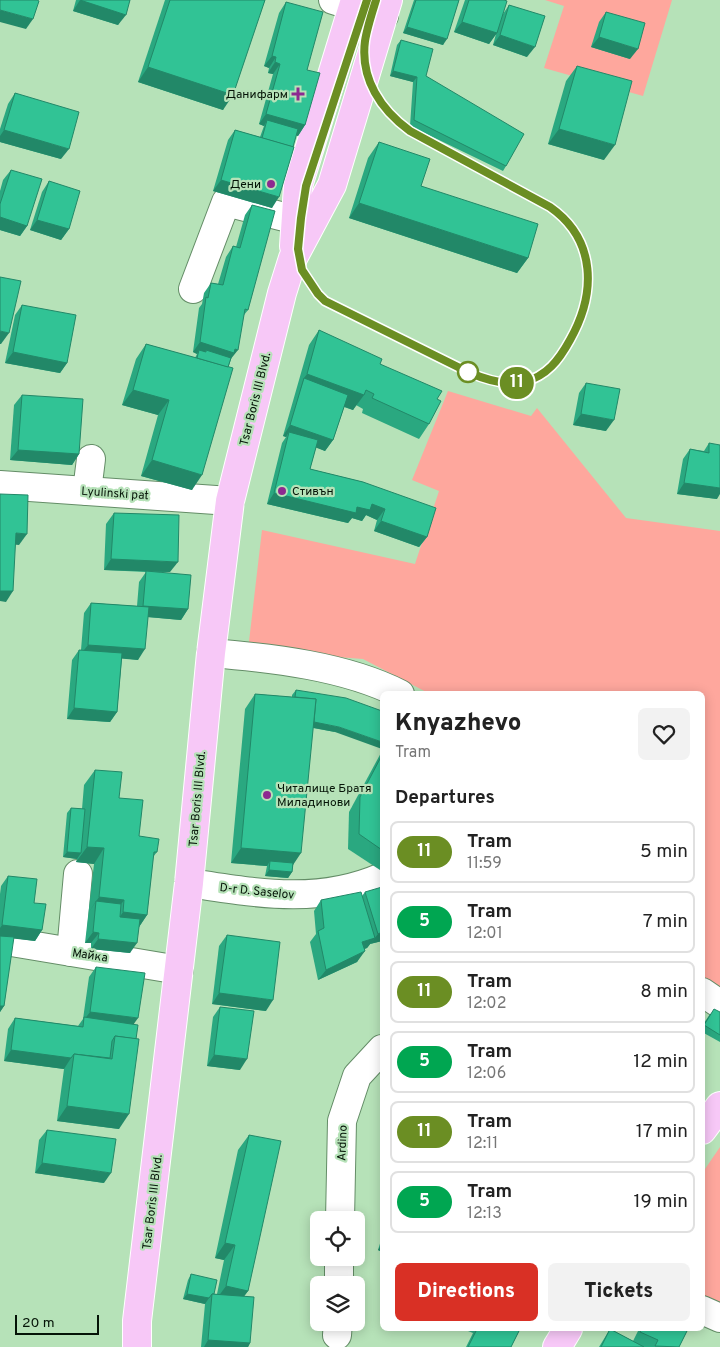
<!DOCTYPE html>
<html lang="en">
<head>
<meta charset="utf-8">
<style>
	:root { --surface:#fff; --page:#f2f2f2; --text:#222; --muted:#767676; --line:#e0e0e0; --accent:#d93025 }
	body { margin:0; font-family:Overpass,sans-serif; background:var(--page); color:var(--text); height:100vh; display:flex; flex-direction:column; font-size:19px; white-space:nowrap }
	* { box-sizing:border-box; margin:0 }
	p { font-size:16px; color:var(--muted) }
	.icon { flex:none; width:28px; height:28px; fill:none; stroke:currentColor; stroke-width:2; stroke-linecap:round; stroke-linejoin:round }
	.map { position:relative; flex:1; overflow:hidden }
	.sheet { position:absolute; left:380px; top:691px; width:325px; height:640px; display:flex; flex-direction:column; background:var(--surface); border-radius:8px; box-shadow:0 2px 12px #0003 }
	.sheet>* { flex:none }
	.badge { padding:0 10px; border-radius:16px; font-size:18px; line-height:32px }
	.controls { position:absolute; left:310px; top:1211px; display:grid; gap:10px }
	.controls a { display:grid; place-items:center; width:55px; height:55px; border-radius:8px; background:var(--surface); box-shadow:0 2px 12px #0003; font-size:25px }
	.scale { position:absolute; left:15px; bottom:12px; width:84px; box-sizing:border-box; padding-left:5px; border:2px solid #051407; border-top:0; font-size:14px; line-height:18px; white-space:nowrap; color:#051407; -webkit-text-stroke:4px #b6e2b8; paint-order:stroke }
	.map>.badge { position:absolute; translate:-50% -50%; box-shadow:0 0 0 2px #fff }
	h2 { padding:0 15px; font-size:19px; line-height:45px }
	.round { display:grid; place-items:center; flex:none; width:52px; height:52px; border-radius:8px; background:var(--page) }
	.head { display:flex; align-items:center; justify-content:space-between; height:85px; padding:0 15px }
	h1 { font-size:24px; font-weight:800; line-height:38px }
	.button { display:flex; gap:10px; margin-top:auto; padding:10px 15px }
	.button a { flex:1; height:58px; border-radius:8px; background:var(--accent); color:#fff; font-size:20px; font-weight:800; line-height:58px; text-align:center }
	.button a+a { background:var(--page); color:var(--text) }
	ul { padding:0; list-style:none }
	li { display:flex; align-items:center; gap:15px; height:62px; margin:0 10px 8px; padding:0 5px; border:2px solid var(--line); border-radius:8px }
	li div { flex:1 }
	li b { display:block; font-size:19px }
	li em { font-style:normal }
	li .badge { min-width:55px; font-weight:700; text-align:center }
	.map>svg:first-child { display:block }
	.green { fill:#fea79d }
	.lines { fill:none; stroke-linecap:round; stroke-linejoin:round }
	.minor-casing { stroke:#648d67; stroke-width:30 }
	.major-casing { stroke:#fff; stroke-width:30 }
	.minor { stroke:#fff; stroke-width:28 }
	.major { stroke:#f7c8f7; stroke-width:28 }
	.tram { stroke:#536e55; stroke-width:1 }
	.wall { fill:#2aa880 }
	.shaded-wall { fill:#228868 }
	.building { fill:#31c395; stroke:#228868 }
	.line-casing { stroke:#fff; stroke-width:11 }
	.line { stroke:#6b8e23; stroke-width:8 }
	.poi-dot { fill:#8d2990; stroke:#b6e2b8; stroke-width:2 }
	.stop-dot { fill:#fff; stroke:#6b8e23; stroke-width:2.5 }
	.labels { text-anchor:middle; stroke-width:4.5; stroke-linejoin:round; paint-order:stroke }
	.poi-label { font-size:12px; fill:#051407; stroke:#b6e2b8; text-anchor:end }
	.street-label { font-size:12px; fill:#051407; stroke:#b6e2b8 }
</style>
</head>
<body>
<div class="map">
<svg width="720" height="1347" viewBox="0 0 720 1347">
	<rect width="100%" height="100%" fill="#b6e2b8"/>
	<g class="green">
		<polygon points="545,0 672,0 643,96 544,68 564,6"/>
		<polygon points="448,391 531,416 537,408 626,518 720,531 720,994 703,982 702,694 430,694 363,659 248,650 262,530 415,564 439,491 412,480"/>
		<polygon points="720,1147 720,1311 703,1303 703,1172"/>
	</g>
	<g class="lines">
		<g class="minor-casing">
			<g id="minor">
				<polyline points="333,0 384,16"/>
				<polyline points="193,289 226,202 296,220"/>
				<polyline points="0,485 230,501"/>
				<polyline points="87,491 91,459"/>
				<path d="M 211,653 C 272,658 345,666 400,694"/>
				<path d="M 189,883 C 256,893 318,905 382,877"/>
				<polyline points="0,940 179,970"/>
				<polyline points="71,952 78,874"/>
				<polyline points="702,992 720,1004"/>
				<polyline points="340,1220 342,1121 357,1076 382,1049"/>
				<polyline points="339,1285 339,1258"/>
				<polyline points="702,1310 720,1318"/>
				<polyline points="337,1335 338,1322"/>
			</g>
		</g>
		<g class="major-casing">
			<g id="major">
				<polyline points="294,246 298,186 355,0"/>
				<polyline points="702,1130 720,1106"/>
				<polyline points="137,1347 137,1321 189,883 211,653 230,501 282,293 293,258 332,185 388,0"/>
				<polyline points="557,1347 568,1329"/>
			</g>
		</g>
		<use href="#minor" class="minor"/>
		<use href="#major" class="major"/>
		<path class="tram" d="M 367,0 L 306,186 L 301,218 L 298,249 L 302,270 L 317,294 L 325,301 L 468,372 C 484,379 506,386 524,382 C 547,376 559,360 570,340 C 596,294 597,240 551,207 L 410,131 C 381,110 360,79 365,41 C 367,28 372,13 376,0"/>
	</g>
	<g class="wall">
		<polygon points="76,0 130,0 118,25 73,11"/>
		<polygon points="165,0 265,0 223,110 138,82"/>
		<polygon points="414,0 459,0 443,45 403,33"/>
		<polygon points="465,0 504,0 503,14 509,5 527,57 493,45 496,34 489,44 454,32"/>
		<polygon points="286,2 307,70 305,125 298,136 296,135 272,208 213,191 228,140 235,130 260,137 264,126 259,124 273,74 268,73 269,68 264,66 279,13"/>
		<polygon points="606,12 630,59 591,47 599,22"/>
		<polygon points="401,40 426,76 506,166 503,171 410,126 413,82 390,76 397,45"/>
		<polygon points="577,66 604,160 548,144 566,81"/>
		<polygon points="15,93 61,159 0,142 0,129 8,104"/>
		<polygon points="379,142 421,186 528,258 517,273 349,218 368,158"/>
		<polygon points="11,170 27,226 20,236 0,230 0,191 3,180"/>
		<polygon points="49,181 69,229 61,240 30,230 42,192"/>
		<polygon points="252,205 248,310 244,315 192,490 141,476 158,415 122,405 136,359 146,344 195,358 197,354 193,352 199,308 202,304 204,293 211,283 218,284 226,257 233,246 236,247 245,215"/>
		<polygon points="22,305 67,363 60,373 5,363 15,315"/>
		<polygon points="319,330 380,364 437,399 429,424 419,439 362,413 363,409 356,405 353,410 344,407 333,440 325,451 316,447 310,469 363,482 427,537 419,547 374,531 377,520 366,515 362,521 352,518 348,523 267,504 282,443 286,437 283,436 309,345"/>
		<polygon points="586,383 606,431 573,425 579,393"/>
		<polygon points="22,395 79,454 72,465 10,460 14,405"/>
		<polygon points="709,443 717,499 677,494 683,459 690,449 704,451"/>
		<polygon points="114,513 170,572 160,572 188,609 181,620 148,617 138,660 122,658 117,712 110,722 67,719 72,660 79,650 81,650 84,613 91,603 137,606 139,582 146,572 104,570 106,524"/>
		<polygon points="296,690 335,732 313,728 292,872 288,878 265,876 267,866 231,863 245,709 255,694 292,697 292,695"/>
		<polygon points="382,751 382,869 380,870 348,849 349,812"/>
		<polygon points="95,770 119,798 139,836 157,852 153,857 147,915 139,927 130,953 91,949 91,943 85,943 94,864 76,862 77,859 63,857 67,813 71,808 82,809 84,785"/>
		<polygon points="8,876 34,903 42,930 35,941 13,938 4,1006 0,1012 0,894 1,886"/>
		<polygon points="365,892 382,941 370,944 367,948 364,949 357,962 318,980 310,942 316,934 314,911 321,900 362,896"/>
		<polygon points="227,935 266,1011 212,1004 219,946"/>
		<polygon points="96,967 134,1024 119,1129 57,1121 64,1069 4,1061 8,1029 15,1018 78,1026 83,1019 89,977"/>
		<polygon points="220,1007 240,1070 207,1066 213,1017"/>
		<polygon points="720,1012 720,1042 702,1032 702,1026 710,1014"/>
		<polygon points="47,1130 104,1183 35,1173 39,1140"/>
		<polygon points="249,1135 248,1291 244,1296 250,1343 248,1347 201,1347 205,1304 183,1299 188,1280 191,1274 214,1294 217,1294 224,1260 215,1258 238,1150"/>
		<polygon points="382,1237 382,1252 378,1250"/>
		<polygon points="469,1329 520,1329 511,1347 466,1347 473,1333 468,1331"/>
		<polygon points="610,1329 633,1341 639,1329 688,1329 679,1347 599,1347"/>
	</g>
	<g class="shaded-wall">
		<polygon points="80,0 126,15 118,25 73,11"/>
		<polygon points="0,10 33,19 26,29 0,22"/>
		<polygon points="462,22 497,33 489,44 454,32"/>
		<polygon points="407,27 447,39 443,45 403,33"/>
		<polygon points="500,35 535,47 527,57 493,45"/>
		<polygon points="599,37 638,49 630,59 591,47"/>
		<polygon points="272,56 276,57 269,68 264,66"/>
		<polygon points="275,62 280,64 273,74 268,73"/>
		<polygon points="148,67 233,95 223,110 138,82"/>
		<polygon points="393,71 417,77 413,82 390,76"/>
		<polygon points="266,114 305,125 298,136 266,126 267,120 264,126 259,124"/>
		<polygon points="559,129 615,145 604,160 548,144"/>
		<polygon points="4,130 69,149 61,159 0,142 0,136"/>
		<polygon points="221,180 279,197 272,208 213,191"/>
		<polygon points="359,203 528,258 517,273 349,218"/>
		<polygon points="0,217 27,226 20,236 0,230"/>
		<polygon points="37,220 69,229 61,240 30,230"/>
		<polygon points="0,331 9,333 1,344 0,344"/>
		<polygon points="200,342 235,349 238,350 230,360 206,352 206,350 203,356 199,350 197,354 193,352"/>
		<polygon points="13,352 67,363 60,373 5,363"/>
		<polygon points="307,374 364,395 353,410 300,390 304,378"/>
		<polygon points="133,390 169,400 158,415 122,405"/>
		<polygon points="581,414 614,420 606,431 573,425"/>
		<polygon points="290,425 333,440 325,451 288,437 289,432 286,437 283,436"/>
		<polygon points="18,450 79,454 72,465 10,460"/>
		<polygon points="152,460 202,475 192,490 141,476"/>
		<polygon points="684,483 720,488 720,494 717,499 677,494"/>
		<polygon points="274,493 357,507 372,504 385,509 377,520 366,515 362,521 352,518 348,523 267,504"/>
		<polygon points="381,521 427,537 419,547 374,531"/>
		<polygon points="16,533 27,534 19,545 8,544"/>
		<polygon points="111,559 178,562 170,572 104,570"/>
		<polygon points="0,591 13,591 6,602 0,601"/>
		<polygon points="143,606 188,609 181,620 136,616"/>
		<polygon points="88,645 145,649 138,660 80,655"/>
		<polygon points="74,708 117,712 110,722 67,719"/>
		<polygon points="308,721 339,727 382,742 382,749 335,732 304,726"/>
		<polygon points="87,847 104,848 94,864 76,862"/>
		<polygon points="241,848 301,853 291,868 270,861 267,866 231,863"/>
		<polygon points="67,852 81,853 77,859 63,857"/>
		<polygon points="269,870 292,872 288,878 265,876"/>
		<polygon points="99,897 124,900 114,915 96,901 89,912"/>
		<polygon points="123,912 147,915 137,930 113,927"/>
		<polygon points="2,925 42,930 35,941 0,937 0,928"/>
		<polygon points="93,932 99,933 91,943 85,943"/>
		<polygon points="382,932 382,941 370,944 378,934"/>
		<polygon points="375,938 367,948 354,953 362,942"/>
		<polygon points="98,939 137,943 130,953 91,949"/>
		<polygon points="365,951 357,962 318,980 326,970"/>
		<polygon points="219,993 273,1000 266,1011 212,1004"/>
		<polygon points="0,1006 4,1006 0,1012"/>
		<polygon points="90,1012 138,1018 131,1028 84,1020"/>
		<polygon points="11,1050 71,1058 64,1069 4,1061"/>
		<polygon points="214,1055 247,1059 240,1070 207,1066"/>
		<polygon points="67,1106 129,1114 119,1129 57,1121"/>
		<polygon points="42,1163 111,1173 104,1183 35,1173"/>
		<polygon points="225,1243 235,1245 224,1260 215,1258"/>
		<polygon points="382,1244 382,1252 378,1250"/>
		<polygon points="226,1286 248,1291 237,1306 215,1301"/>
		<polygon points="187,1294 209,1298 205,1304 183,1299"/>
		<polygon points="208,1340 250,1343 248,1347 204,1347"/>
	</g>
	<g class="building">
		<polygon points="0,0 37,0 39,1 33,19 0,10"/>
		<polygon points="80,0 130,0 126,15"/>
		<polygon points="170,0 265,0 233,95 148,67"/>
		<polygon points="416,0 459,0 447,39 407,27"/>
		<polygon points="469,0 504,0 507,1 497,33 462,22"/>
		<polygon points="286,2 323,12 307,70 320,73 305,125 266,114 280,64 275,62 276,57 272,56"/>
		<polygon points="509,5 545,16 535,47 500,35"/>
		<polygon points="606,12 645,23 638,49 599,37"/>
		<polygon points="401,40 433,49 426,76 524,134 506,166 414,120 417,77 393,71"/>
		<polygon points="577,66 632,81 615,145 559,129"/>
		<polygon points="15,93 79,112 69,149 4,130"/>
		<polygon points="267,120 298,129 293,147 262,138"/>
		<polygon points="235,130 294,147 279,197 221,180"/>
		<polygon points="379,142 430,159 421,186 538,224 528,258 359,203"/>
		<polygon points="11,170 42,179 27,226 0,217 0,204"/>
		<polygon points="49,181 80,191 69,229 37,220"/>
		<polygon points="252,205 275,211 248,310 245,309 238,350 235,349 234,353 200,342 206,297 208,298 211,283 223,285 233,246 240,248"/>
		<polygon points="0,277 21,281 9,333 0,331"/>
		<polygon points="22,305 76,315 67,363 13,352"/>
		<polygon points="319,330 382,359 380,364 442,391 437,399 441,401 429,424 372,398 374,394 366,390 364,395 307,374"/>
		<polygon points="146,344 233,368 202,475 152,460 169,400 133,390"/>
		<polygon points="199,350 206,352 206,350 231,358 228,367 197,358"/>
		<polygon points="304,378 348,395 333,440 290,425"/>
		<polygon points="586,383 620,389 614,420 581,414"/>
		<polygon points="22,395 83,399 79,454 18,450"/>
		<polygon points="289,432 318,440 310,469 363,482 436,508 427,537 381,521 385,509 372,504 370,510 357,507 356,513 274,493"/>
		<polygon points="709,443 720,445 720,488 684,483 690,449 709,453"/>
		<polygon points="0,494 28,495 27,534 16,533 13,591 0,591"/>
		<polygon points="114,513 179,515 178,562 111,559"/>
		<polygon points="146,571 191,575 188,609 143,606"/>
		<polygon points="91,603 149,607 145,649 88,645"/>
		<polygon points="79,650 122,653 117,712 74,708"/>
		<polygon points="296,690 346,698 382,711 382,742 339,727 314,722 316,699 295,697"/>
		<polygon points="255,694 316,699 301,853 241,848"/>
		<polygon points="382,755 382,850 359,834 360,797"/>
		<polygon points="95,770 122,772 119,798 143,800 139,836 159,839 157,852 154,852 147,915 123,912 124,900 99,897 104,848 87,847"/>
		<polygon points="71,808 85,809 81,853 67,852"/>
		<polygon points="270,861 293,863 292,872 269,870"/>
		<polygon points="8,876 37,879 34,903 46,904 42,930 2,925"/>
		<polygon points="382,887 382,932 378,934 365,892"/>
		<polygon points="361,892 375,938 362,942 365,951 326,970 318,931 324,928 321,900"/>
		<polygon points="96,901 121,904 120,917 140,919 137,943 98,939 99,933 93,932"/>
		<polygon points="227,935 280,942 273,1000 219,993"/>
		<polygon points="0,936 14,937 4,1006 0,1006"/>
		<polygon points="96,967 145,973 138,1018 90,1012"/>
		<polygon points="220,1007 254,1011 247,1059 214,1055"/>
		<polygon points="714,1009 720,1012 720,1035 704,1025"/>
		<polygon points="84,1017 138,1025 136,1039 115,1036 112,1041 110,1058 74,1054 71,1058 11,1050 15,1018 83,1027"/>
		<polygon points="115,1036 139,1039 129,1114 67,1106 74,1054 112,1059"/>
		<polygon points="47,1130 116,1139 111,1173 42,1163"/>
		<polygon points="249,1135 281,1141 248,1291 226,1286 235,1245 225,1243"/>
		<polygon points="191,1274 217,1280 214,1294 212,1294 209,1298 187,1294"/>
		<polygon points="212,1294 254,1297 250,1343 208,1340"/>
		<polygon points="477,1329 520,1329 511,1347 468,1347"/>
		<polygon points="610,1329 644,1347 601,1347"/>
		<polygon points="642,1329 688,1329 679,1347 655,1346 658,1340 640,1332"/>
	</g>
	<g class="lines">
		<g class="line-casing">
			<path id="line" d="M 367,0 L 306,186 L 301,218 L 298,249 L 302,270 L 318,294 L 325,301 L 468,372 C 484,379 506,386 524,382 C 547,376 559,360 570,340 C 596,294 597,240 550,207 L 410,131 C 381,110 360,79 365,41 C 367,28 372,13 376,0"/>
		</g>
		<use href="#line" class="line"/>
	</g>
	<g class="poi-dot">
		<path d="M295.5 86.5h5v5h5v5h-5v5h-5v-5h-5v-5h5z"/>
		<circle cx="271" cy="184" r="5"/>
		<circle cx="282" cy="491" r="5"/>
		<circle cx="267" cy="795" r="5"/>
	</g>
	<circle class="stop-dot" cx="468" cy="372" r="10"/>
	<g class="labels">
		<g class="poi-label">
			<text x="288" y="98">Данифарм</text>
			<text x="261" y="188">Дени</text>
			<text x="292" y="495" text-anchor="start">Стивън</text>
			<text x="277" y="792" text-anchor="start">Читалище Братя<tspan x="277" dy="14">Миладинови</tspan></text>
		</g>
		<g class="street-label">
			<text transform="translate(255 399) rotate(-76)" y="4">Tsar Boris III Blvd.</text>
			<text transform="translate(115 493) rotate(4)" y="4">Lyulinski pat</text>
			<text transform="translate(197 799) rotate(-85)" y="4">Tsar Boris III Blvd.</text>
			<text transform="translate(257 891) rotate(6)" y="4">D-r D. Saselov</text>
			<text transform="translate(90 955) rotate(9)" y="4">Майка</text>
			<text transform="translate(342 1143) rotate(-88)" y="4">Ardino</text>
			<text transform="translate(152 1202) rotate(-83)" y="4">Tsar Boris III Blvd.</text>
		</g>
	</g>
</svg>
<div class="controls">
<a><svg class="icon" aria-label="locate" viewBox="0 0 24 24"><circle cx="12" cy="12" r="6"/><path d="M12 2v4M12 18v4M2 12h4M18 12h4"/></svg></a>
<a><svg class="icon" aria-label="layers" viewBox="0 0 24 24"><path d="M12 4l9 5-9 5-9-5zM3 14l9 5 9-5"/></svg></a>
</div>
<div class="scale">20 m</div>
<b class="badge" style="left:517px;top:383px;background:#6b8e23;color:#fff">11</b>
<section class="sheet">
<div class="head"><div><h1>Knyazhevo</h1><p>Tram</p></div><a class="round"><svg class="icon" aria-label="heart" viewBox="0 0 24 24"><path d="M12 20l-8-8c-3-5 5-10 8-4 3-6 11-1 8 4z"/></svg></a></div>
<h2>Departures</h2>
<ul>
<li><span class="badge" style="background:#6b8e23;color:#fff">11</span><div><b>Tram</b><p>11:59</p></div><em>5 min</em></li>
<li><span class="badge" style="background:#00a651;color:#fff">5</span><div><b>Tram</b><p>12:01</p></div><em>7 min</em></li>
<li><span class="badge" style="background:#6b8e23;color:#fff">11</span><div><b>Tram</b><p>12:02</p></div><em>8 min</em></li>
<li><span class="badge" style="background:#00a651;color:#fff">5</span><div><b>Tram</b><p>12:06</p></div><em>12 min</em></li>
<li><span class="badge" style="background:#6b8e23;color:#fff">11</span><div><b>Tram</b><p>12:11</p></div><em>17 min</em></li>
<li><span class="badge" style="background:#00a651;color:#fff">5</span><div><b>Tram</b><p>12:13</p></div><em>19 min</em></li>
</ul>
<div class="button"><a>Directions</a><a>Tickets</a></div>
</section>
</div>
</body>
</html>
